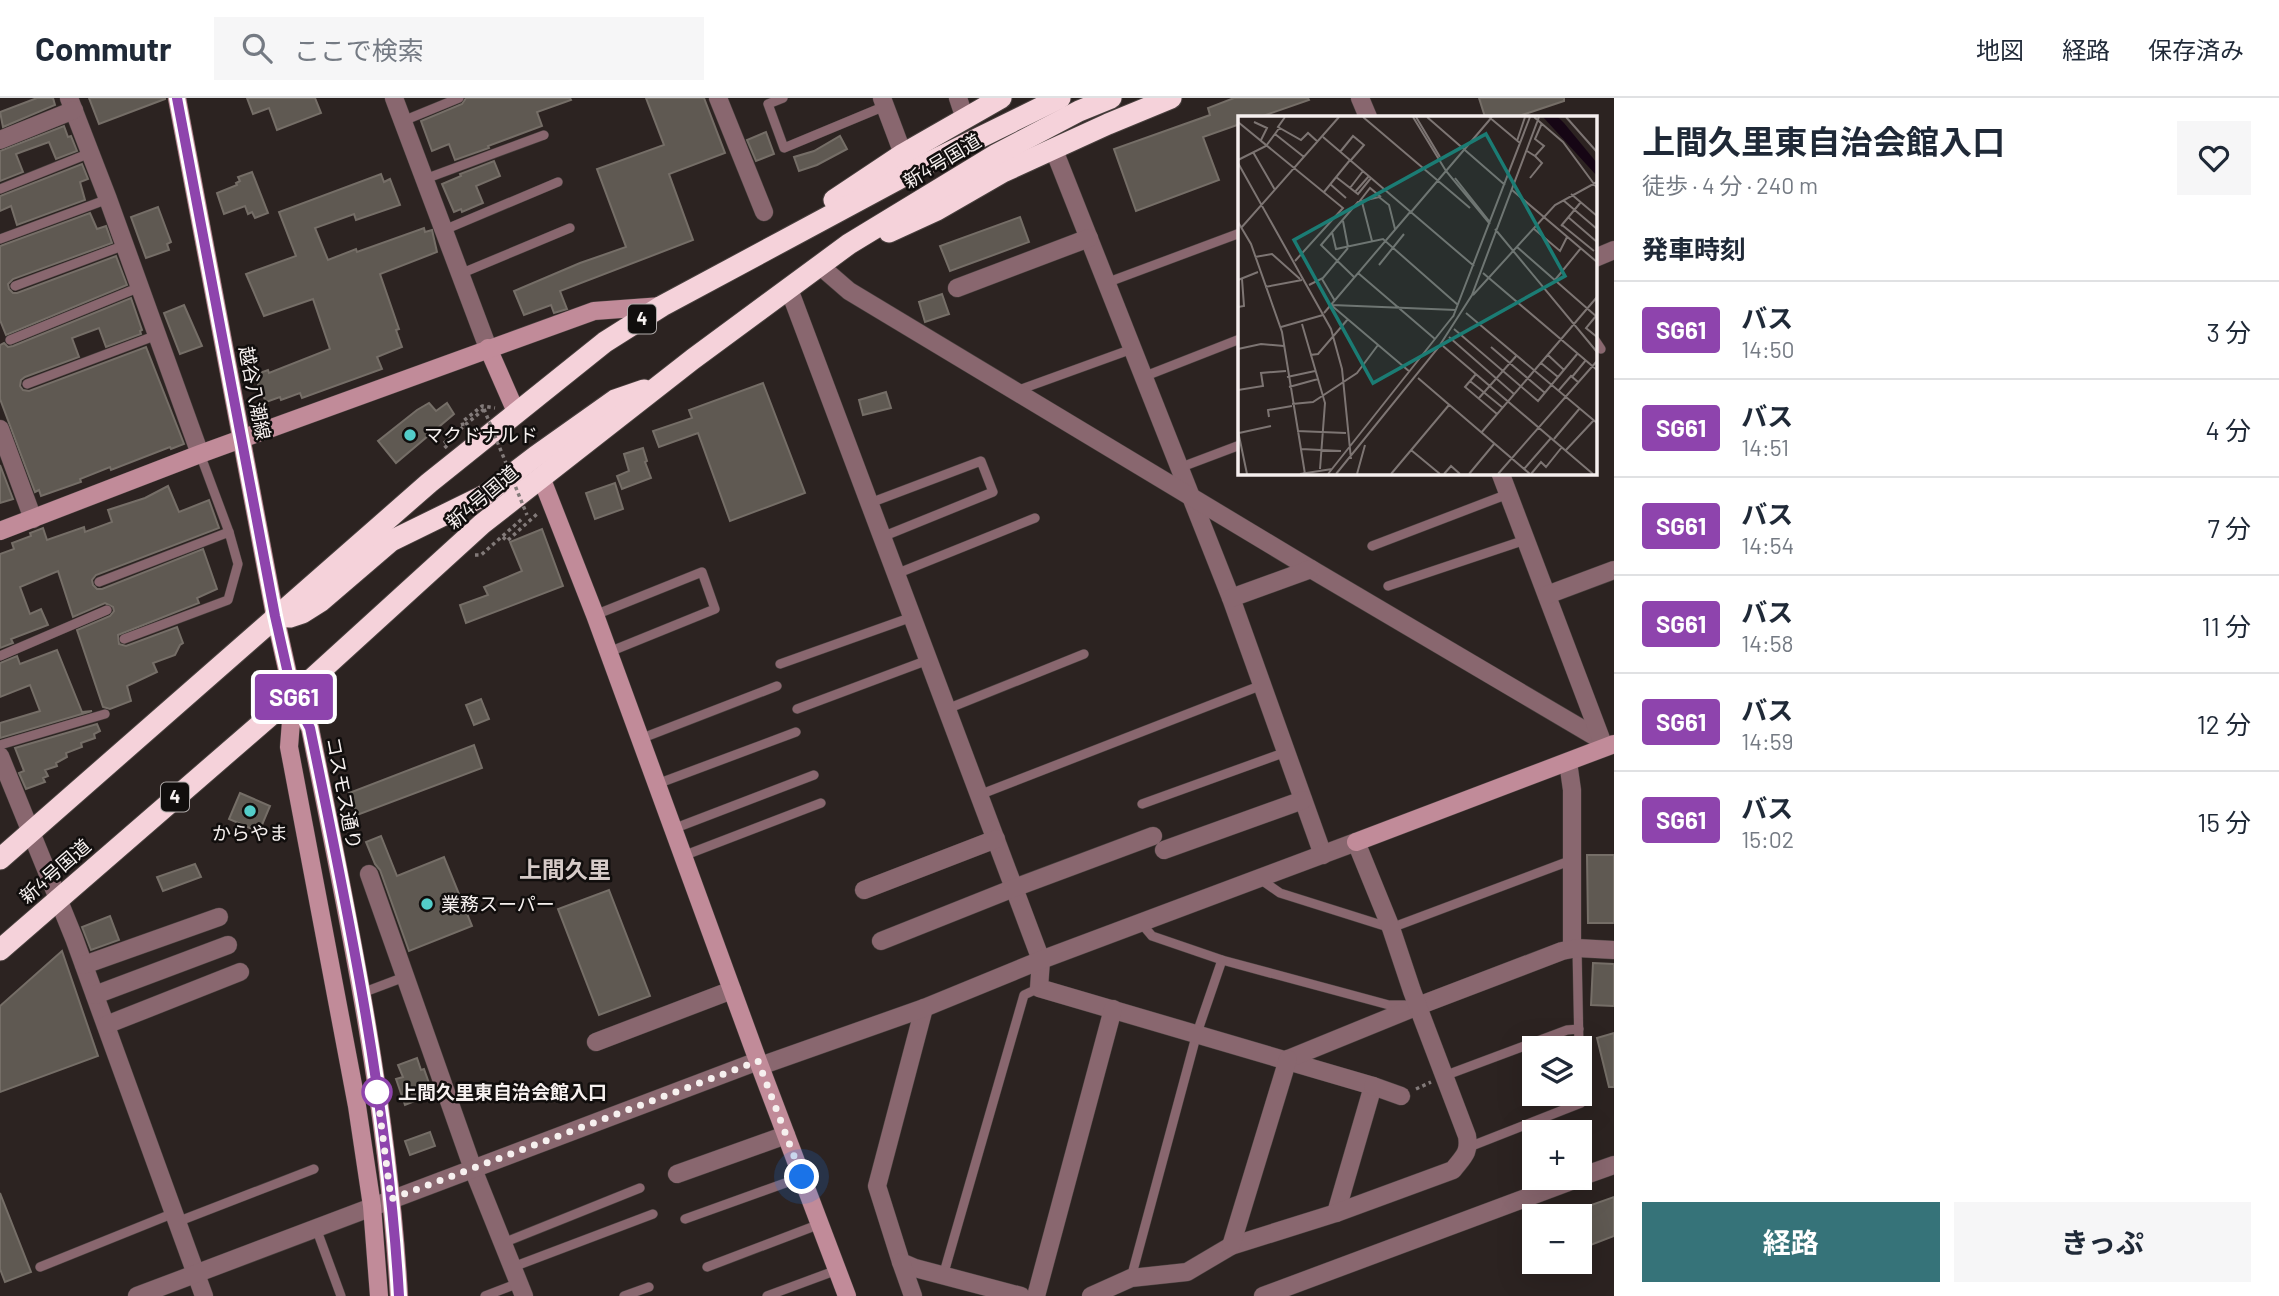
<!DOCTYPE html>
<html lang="ja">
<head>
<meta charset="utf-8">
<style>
	:root { --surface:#fff; --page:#f6f6f7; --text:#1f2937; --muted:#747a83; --line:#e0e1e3; --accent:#367379 }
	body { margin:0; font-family:Barlow,"Noto Sans JP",sans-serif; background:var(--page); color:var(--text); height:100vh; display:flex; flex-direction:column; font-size:26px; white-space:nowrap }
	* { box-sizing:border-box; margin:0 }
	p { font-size:23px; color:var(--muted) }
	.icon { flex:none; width:38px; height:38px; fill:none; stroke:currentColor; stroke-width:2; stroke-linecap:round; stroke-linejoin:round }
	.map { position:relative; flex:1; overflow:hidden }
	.side { display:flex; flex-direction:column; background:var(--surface); width:665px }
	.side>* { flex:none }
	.badge { padding:0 14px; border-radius:5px; font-size:24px; line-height:46px }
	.controls { position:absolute; left:1522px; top:938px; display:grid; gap:14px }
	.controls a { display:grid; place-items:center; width:70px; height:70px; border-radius:0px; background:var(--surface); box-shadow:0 7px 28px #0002; font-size:35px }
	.you { position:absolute; width:35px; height:35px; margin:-18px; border:5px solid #fff; border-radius:50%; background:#1a73e8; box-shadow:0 0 0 10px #1a73e833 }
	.map>.badge { position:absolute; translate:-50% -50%; box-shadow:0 0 0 4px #fff }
	h2 { padding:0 28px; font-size:26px; line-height:63px }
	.round { display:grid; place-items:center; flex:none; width:74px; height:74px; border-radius:0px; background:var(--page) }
	.head { display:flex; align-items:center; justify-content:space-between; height:119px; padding:0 28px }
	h1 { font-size:33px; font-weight:700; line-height:52px }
	.cta { display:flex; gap:14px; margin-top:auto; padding:14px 28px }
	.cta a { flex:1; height:80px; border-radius:0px; background:var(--accent); color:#fff; font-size:28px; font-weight:700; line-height:80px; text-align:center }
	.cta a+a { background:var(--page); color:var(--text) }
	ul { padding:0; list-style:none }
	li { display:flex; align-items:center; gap:21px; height:98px; padding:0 28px; border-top:2px solid var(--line) }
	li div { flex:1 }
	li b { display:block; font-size:26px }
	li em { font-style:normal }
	li .badge { min-width:77px; font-weight:700; text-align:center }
	header { display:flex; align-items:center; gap:42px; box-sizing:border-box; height:98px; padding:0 35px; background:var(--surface); border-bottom:2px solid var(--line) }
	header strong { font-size:33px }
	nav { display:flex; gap:38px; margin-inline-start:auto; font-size:24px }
	.search { width:490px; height:63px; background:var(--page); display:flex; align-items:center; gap:18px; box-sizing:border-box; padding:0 24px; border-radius:0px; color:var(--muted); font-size:26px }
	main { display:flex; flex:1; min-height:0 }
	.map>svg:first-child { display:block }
	.building { fill:#5f5952; stroke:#756e67; stroke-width:2 }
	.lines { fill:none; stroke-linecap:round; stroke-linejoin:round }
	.lane-casing { stroke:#48403e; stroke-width:10 }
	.street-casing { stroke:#48403e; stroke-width:19 }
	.secondary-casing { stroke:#48403e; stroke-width:19 }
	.highway-casing { stroke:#48403e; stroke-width:23 }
	.path { stroke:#827a79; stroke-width:3.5; stroke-dasharray:3.5 3.5; stroke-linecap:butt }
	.lane { stroke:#89676f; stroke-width:9 }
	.street { stroke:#89676f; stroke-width:18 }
	.secondary { stroke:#c18b99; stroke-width:18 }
	.highway { stroke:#f5d2da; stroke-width:21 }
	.path-bridge { stroke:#827a79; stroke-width:3.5; stroke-dasharray:3.5 3.5; stroke-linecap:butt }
	.line-casing { stroke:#fff; stroke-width:16 }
	.line { stroke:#8e44ad; stroke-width:10 }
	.walk { stroke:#f6f0ef; stroke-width:7; stroke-dasharray:0 12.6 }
	.poi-dot { fill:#53cdc9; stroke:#110e0d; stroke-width:2.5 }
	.stop-dot { fill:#fff; stroke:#8e44ad; stroke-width:3.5 }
	.labels { text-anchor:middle; stroke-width:5; stroke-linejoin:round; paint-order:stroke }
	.shield { fill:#110e0d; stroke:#b1acab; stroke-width:2 }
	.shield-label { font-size:18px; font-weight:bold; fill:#f6f0ef }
	.street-label { font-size:19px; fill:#f6f0ef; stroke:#110e0d }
	.poi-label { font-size:19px; fill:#f6f0ef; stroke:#110e0d; text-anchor:start }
	.stop-label { font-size:19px; font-weight:bold; fill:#f6f0ef; stroke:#110e0d; text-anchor:start }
	.quarter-label { font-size:23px; font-weight:bold; fill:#d6cbc8; stroke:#110e0d }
	.inset-road { fill:none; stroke:#7d7573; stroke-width:2 }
	.view { fill:#1b7c74; fill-opacity:0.15; stroke:#1b7c74; stroke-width:3.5 }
	.inset-edge { fill:none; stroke:#f6f0ef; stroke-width:3.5 }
</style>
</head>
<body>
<header>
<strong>Commutr</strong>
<div class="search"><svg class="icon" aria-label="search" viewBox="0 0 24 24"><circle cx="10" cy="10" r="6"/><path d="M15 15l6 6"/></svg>ここで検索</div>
<nav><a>地図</a><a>経路</a><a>保存済み</a></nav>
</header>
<main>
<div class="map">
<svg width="1614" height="1198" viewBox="0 0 1614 1198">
	<rect width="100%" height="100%" fill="#2c2321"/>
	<g class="building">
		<polygon points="37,0 53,0 55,7 3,29 0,14"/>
		<polygon points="89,0 165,0 165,1 99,26"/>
		<polygon points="247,0 315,0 321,15 277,32 269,10 253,16"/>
		<polygon points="466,0 570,0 571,2 537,14 542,28 488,48 489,50 455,62 449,46 432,53 421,23 462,6"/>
		<polygon points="646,0 704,0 725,55 669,76 693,142 560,193 567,211 554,215 551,207 524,217 514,193 580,165 626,149 597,71 664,47"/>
		<polygon points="1234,0 1308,0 1309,2 1260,19 1240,19 1240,26 1203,39 1219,82 1136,113 1114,51 1210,17 1208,10"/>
		<polygon points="1479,0 1564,0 1564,3 1516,19 1485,19"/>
		<polygon points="64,28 68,39 71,38 77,53 56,61 49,44 24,53 16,56 23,74 0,83 0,53"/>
		<polygon points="766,34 774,56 756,63 747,42"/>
		<polygon points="840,38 847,51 817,67 799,73 794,59 814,53"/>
		<polygon points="494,63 500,78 476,88 483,105 462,114 461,111 454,114 442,86 461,78 460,76"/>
		<polygon points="82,66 88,81 80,84 85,102 17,127 11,108 0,113 0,98"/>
		<polygon points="252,74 268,115 255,120 252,114 248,116 245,108 224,116 217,95 237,87 236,85 240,83 238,79"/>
		<polygon points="381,76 384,84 390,81 400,107 356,122 354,116 315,130 328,162 356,151 357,154 424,130 425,134 432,132 437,154 380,176 399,231 396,232 402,249 377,259 382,271 302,300 300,295 281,302 280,299 266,304 254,277 268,272 269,275 330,251 313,201 264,218 246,176 296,158 279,114"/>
		<polygon points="158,109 171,144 167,146 169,152 146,160 131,119"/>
		<polygon points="90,115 97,131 106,128 112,145 13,181 8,186 9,191 13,195 17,195 116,158 127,187 6,237 0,222 0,148"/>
		<polygon points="1020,119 1029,144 950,173 940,148"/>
		<polygon points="942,196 949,216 925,224 919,204"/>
		<polygon points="131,200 142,232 140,233 141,236 106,249 99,230 72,240 79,259 25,279 21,282 20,288 23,292 29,293 146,249 184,346 171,351 170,349 111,372 110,369 80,381 81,384 41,398 39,392 35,394 0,301 0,247 4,245 8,249 13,248"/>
		<polygon points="184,207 202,248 180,256 164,215"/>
		<polygon points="763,285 805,395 730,423 698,335 659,349 653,333 692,320 689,312"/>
		<polygon points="886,294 891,310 863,317 859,302"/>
		<polygon points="429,305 436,313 447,305 454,316 396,365 378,343 417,312"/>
		<polygon points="643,350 647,363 645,364 651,380 622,391 617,378 629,373 624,356"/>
		<polygon points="0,367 13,401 0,405"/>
		<polygon points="615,385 623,411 595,421 586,395"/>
		<polygon points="168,388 179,414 209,402 219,430 96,477 92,482 93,487 97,491 102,491 203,451 217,491 197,500 199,505 118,537 119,546 126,548 177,529 183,545 180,547 175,557 153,565 157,574 127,588 131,603 110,611 103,609 77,532 110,518 114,513 113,509 105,505 73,519 58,473 20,489 30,516 41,511 48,527 11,541 13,545 0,550 0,456 14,451 12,445 31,438 30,435 43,430 47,442 84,429 85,434 112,424 108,412 145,400"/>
		<polygon points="542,431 563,488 466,525 460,507 488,497 484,489 522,473 510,444"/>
		<polygon points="57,552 82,614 92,613 0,640 0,625 40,613 30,587 0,599 0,565 17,558 20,566"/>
		<polygon points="481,601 489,621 474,627 466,607"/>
		<polygon points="97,626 100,633 94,636 95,640 81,645 82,649 66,655 67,659 56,665 57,668 45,672 48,678 43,680 45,684 26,691 19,675 24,673 15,650"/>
		<polygon points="474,647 482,670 357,717 349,695"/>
		<polygon points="240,695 270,708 259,734 229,721"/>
		<polygon points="381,738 397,778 444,759 472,828 409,853 380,772 375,766 366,744"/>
		<polygon points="1587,757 1614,757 1614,825 1588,825"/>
		<polygon points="195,766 201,779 163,793 157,779"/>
		<polygon points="609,792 650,898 599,917 558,811"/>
		<polygon points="110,818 119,842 91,852 82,829"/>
		<polygon points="62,853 98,958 0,994 0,908"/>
		<polygon points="1593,865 1614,866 1614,908 1591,907"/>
		<polygon points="1614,935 1614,989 1609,989 1597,940"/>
		<polygon points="417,960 421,972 424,971 429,985 426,986 430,997 405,1007 396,981 403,979 398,967"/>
		<polygon points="430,1034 435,1048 410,1057 405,1043"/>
		<polygon points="0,1095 31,1174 5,1184 0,1171"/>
		<polygon points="1614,1099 1614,1138 1580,1151 1580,1111"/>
	</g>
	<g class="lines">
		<g class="lane-casing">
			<g id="lane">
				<polyline points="783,0 768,6 784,50 885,8"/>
				<polyline points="403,23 459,0"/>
				<polyline points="425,81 544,37"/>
				<polyline points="0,91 90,55"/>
				<polyline points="444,132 558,84"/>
				<polyline points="0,141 108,101"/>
				<polyline points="460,176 570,130"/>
				<polyline points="1106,185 1240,135"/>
				<polyline points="15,188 125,147"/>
				<polyline points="10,242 140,189"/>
				<polyline points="1595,242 1601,251"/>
				<polyline points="1143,279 1240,241"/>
				<polyline points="27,286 157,237"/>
				<polyline points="1016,293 1132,251"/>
				<polyline points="200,356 229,434"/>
				<polyline points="1179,370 1240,347"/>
				<polyline points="870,405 981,363 993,394 882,439"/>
				<polyline points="1372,448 1508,396"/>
				<polyline points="896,476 1035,420"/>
				<polyline points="99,484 229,434 238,466 228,502 124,541"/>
				<polyline points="1388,488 1525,442"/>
				<polyline points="595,517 702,474 715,511 609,554"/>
				<polyline points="0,558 107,512"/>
				<polyline points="780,566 912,519"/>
				<polyline points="797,611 928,562"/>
				<polyline points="947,611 1084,556"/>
				<polyline points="640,641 777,588"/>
				<polyline points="0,647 105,616"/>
				<polyline points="657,686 796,634"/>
				<polyline points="979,697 1262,587"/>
				<polyline points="1142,706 1286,654"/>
				<polyline points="673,731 814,677"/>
				<polyline points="683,758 821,705"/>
				<polyline points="1260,781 1280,795 1391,830 1572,762"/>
				<polyline points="1141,825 1152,838 1222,862 1389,907 1407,907"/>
				<polyline points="1577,850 1579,950"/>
				<polyline points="362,895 407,878"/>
				<polyline points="1444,978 1567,932 1579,931"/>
				<polyline points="1469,1049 1581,1005 1580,976"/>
				<polyline points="685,1121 802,1079"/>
				<polyline points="177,1124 314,1071"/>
				<polyline points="316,1130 341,1198"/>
				<polyline points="503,1145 640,1090"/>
				<polyline points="40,1169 174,1115"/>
				<polyline points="513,1169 653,1116"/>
				<polyline points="707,1169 820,1126"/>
				<polyline points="943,1178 1024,897 1039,890"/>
				<polyline points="1131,1180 1197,935 1222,862"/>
				<polyline points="485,1198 519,1185"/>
				<polyline points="624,1198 649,1189"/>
				<polyline points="767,1198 837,1172"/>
			</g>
		</g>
		<g class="street-casing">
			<g id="street">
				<polyline points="69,0 108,101 200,356"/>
				<polyline points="394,0 488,250"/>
				<polyline points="718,0 764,114"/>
				<polyline points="882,0 903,56"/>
				<polyline points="958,0 965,21"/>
				<polyline points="1360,0 1368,19"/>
				<polyline points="0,42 74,12"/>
				<polyline points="1054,52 1231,500 1323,757"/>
				<polyline points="1595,160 1614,152"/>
				<polyline points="819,167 849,193 1311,471 1601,642"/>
				<polyline points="957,190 1089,140"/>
				<polyline points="789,191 1041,862 1039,890 1373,988 1336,1115"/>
				<polyline points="0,331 33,421"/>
				<polyline points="1500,374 1603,646"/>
				<polyline points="1547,497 1614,472"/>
				<polyline points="1231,500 1311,471"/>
				<polyline points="0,658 74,840 204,1198"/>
				<polyline points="1568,664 1572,692 1572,851"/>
				<polyline points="1164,752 1303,702"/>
				<polyline points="369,776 473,1071 524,1198"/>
				<polyline points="864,792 996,741"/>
				<polyline points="881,843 1014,790 1153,738"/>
				<polyline points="84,867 219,819"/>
				<polyline points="95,897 228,847"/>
				<polyline points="924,910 877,1088 901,1164 915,1170 1021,1198"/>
				<polyline points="106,927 240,874"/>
				<polyline points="596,944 732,892"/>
				<polyline points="1288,961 1418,908 1562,853 1577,850 1614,852"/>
				<path d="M 760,968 L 924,910 L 1041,862 L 1356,744 L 1391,830 L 1412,893 L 1467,1038 C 1470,1055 1463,1059 1453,1072 L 1336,1115 L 1231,1148 L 1187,1174 L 1131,1180 L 1091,1198"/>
				<polyline points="1373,988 1401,998"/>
				<polyline points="677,1076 786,1037"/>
				<polyline points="1580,1079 1614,1067"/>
				<polyline points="1231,1148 1288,961"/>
				<polyline points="901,1164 913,1198"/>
				<polyline points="137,1198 758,963"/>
				<polyline points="1036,1198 1113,911"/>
				<polyline points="1263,1198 1579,1080"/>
			</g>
		</g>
		<g class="secondary-casing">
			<g id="secondary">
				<path d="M 177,0 L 275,518 L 293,598 L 310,630 C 348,818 388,1007 399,1198"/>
				<polyline points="488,250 516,314"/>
				<polyline points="541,379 595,517 758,963 847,1198"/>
				<polyline points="0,433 200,356 594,213 662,208"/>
				<polyline points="293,598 289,649 357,1008 372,1108 379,1198"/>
				<polyline points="1356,744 1614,646"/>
			</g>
		</g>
		<g class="highway-casing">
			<g id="highway">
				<polyline points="834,102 903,56 1001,0"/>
				<polyline points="889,134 937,112 1003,74 1108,26 1171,0"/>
				<polyline points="275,518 290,519 302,515 321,503 391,443 485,397 536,358 615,302 644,292"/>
				<polyline points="0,761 429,385 605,244 662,208 783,143 930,64 1060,0"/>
				<polyline points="0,852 293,598 482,426 693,261 849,146 997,56 1079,13 1111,0"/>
			</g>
		</g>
		<g class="path">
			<polyline points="463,328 462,324 482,308 495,310"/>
			<polyline points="447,350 443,346 484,311"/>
			<polyline points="503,439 507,443 537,416"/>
			<polyline points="475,457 481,457 523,420"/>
			<polyline points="1416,991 1431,984"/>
		</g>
		<use href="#lane" class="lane"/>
		<use href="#street" class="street"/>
		<use href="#secondary" class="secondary"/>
		<use href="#highway" class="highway"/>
		<polyline class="path-bridge" points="484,311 527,417"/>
	</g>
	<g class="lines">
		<g class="line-casing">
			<path id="line" d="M 177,0 L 275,518 L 293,598 L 310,630 C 349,818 388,1007 399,1198"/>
		</g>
		<use href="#line" class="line"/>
		<polyline class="walk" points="377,994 376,986 391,1101 758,963 802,1079"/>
	</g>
	<g class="poi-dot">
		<circle cx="410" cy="337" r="7"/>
		<circle cx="250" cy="713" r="7"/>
		<circle cx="427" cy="806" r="7"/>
	</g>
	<circle class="stop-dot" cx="377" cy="994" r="14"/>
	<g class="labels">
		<g class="shield">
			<rect x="628" y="206.5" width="28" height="29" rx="5"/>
			<rect x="161" y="684.5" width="28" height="29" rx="5"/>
		</g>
		<g class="shield-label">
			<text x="642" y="227">4</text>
			<text x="175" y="705">4</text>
		</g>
		<g class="street-label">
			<text transform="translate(942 63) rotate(-31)" y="7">新4号国道</text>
			<text transform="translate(255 295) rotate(79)" y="7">越谷八潮線</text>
			<text transform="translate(482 399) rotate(-40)" y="7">新4号国道</text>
			<text transform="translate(344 695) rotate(79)" y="7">コスモス通り</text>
			<text transform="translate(55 773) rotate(-41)" y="7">新4号国道</text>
		</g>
		<g class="poi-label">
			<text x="424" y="344">マクドナルド</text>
			<text x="250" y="742" text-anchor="middle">からやま</text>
			<text x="441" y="813">業務スーパー</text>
		</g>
		<g class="stop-label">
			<text x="398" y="1001">上間久里東自治会館入口</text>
		</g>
		<g class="quarter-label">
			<text x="565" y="780">上間久里</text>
		</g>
	</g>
	<g transform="translate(1238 18)">
		<rect width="359" height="359" fill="#2c2321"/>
		<path d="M 305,1 L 320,1 L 326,7 L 359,47 L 359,60 Z" fill="#160615"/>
		<path class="inset-road" d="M 47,1 L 40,11 L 63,24 L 70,17 L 80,26M 125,1 L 232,92M 175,1 L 208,55 L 252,108M 178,1 L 202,41M 189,1 L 267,69M 251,1 L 282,27M 296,1 L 325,26 L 359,72M 328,1 L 359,36M 0,6 L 105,92 L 57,145M 16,6 L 29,12 L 23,24M 37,18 L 66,41M 85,21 L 236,150M 279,25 L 287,1M 289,35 L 297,40 L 306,30 L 297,23 L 304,7M 15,36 L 37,74M 102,36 L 115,20 L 126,29 L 113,44M 0,44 L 28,30 L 42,11M 0,47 L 93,213 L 104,253 L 113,343M 98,61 L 120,78 L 133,62M 217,62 L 251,105M 292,62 L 304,47 L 297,40M 92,68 L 108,82M 112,72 L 125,55M 274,74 L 359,146M 86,76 L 112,44M 117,76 L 131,60M 333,78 L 359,100M 325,84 L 359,113M 121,86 L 132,72 L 143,81M 124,86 L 134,125M 173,96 L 254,1M 330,101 L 359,126M 105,105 L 110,131M 0,106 L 13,128 L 44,216 L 67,358M 324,109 L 356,135M 323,110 L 343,86M 3,112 L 101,1M 295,112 L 322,135 L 329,121M 257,113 L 359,236M 94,116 L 98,133 L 145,123 L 220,189M 279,131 L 359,201M 17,141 L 34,138 L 62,163M 141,149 L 166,118M 120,157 L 197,223M 245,157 L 359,254M 116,161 L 83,129 L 120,86 L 141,81 L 151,89 L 157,113M 84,163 L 97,185M 0,164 L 20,156M 317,164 L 343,132M 71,169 L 85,162 L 110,132M 27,171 L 64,164M 235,179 L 317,89 L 359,66M 93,189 L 172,256M 94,189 L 218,194M 0,191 L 6,190 L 4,163M 86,197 L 173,95M 228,197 L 359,307M 358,200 L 348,212 L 359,221M 215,201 L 292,1M 64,208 L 87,287 L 82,353M 43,211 L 85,199M 216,213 L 300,285 L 340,237M 211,221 L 276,278M 205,230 L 355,358M 253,231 L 307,277M 0,233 L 23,228 L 46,230M 72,239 L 80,238 L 110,203M 310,239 L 326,254M 303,247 L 320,261M 238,258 L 227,271 L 259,298M 49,261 L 77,255M 334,261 L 348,244M 180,262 L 292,358M 232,265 L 265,292M 51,271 L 80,263M 0,274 L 25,270 L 23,257 L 48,255M 321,274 L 333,260 L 340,266M 241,282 L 279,239M 54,288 L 75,286 L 119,257 L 140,229M 31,301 L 30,294 L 54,290M 0,315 L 9,358M 59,315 L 108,317M 1,317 L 33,310M 243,317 L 359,181M 316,323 L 342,292M 63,333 L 103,335M 173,334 L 202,358M 328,334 L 356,304M 286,353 L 313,322M 62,358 L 94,353M 90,358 L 216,199M 98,358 L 200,232 L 234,179 L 301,1M 119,358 L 127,329M 153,358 L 211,289M 206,358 L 213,350 L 222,358M 231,358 L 256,328M 260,358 L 359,245M 293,358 L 303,346 L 308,351 L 324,331"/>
		<path class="view" d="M 248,18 L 327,160 L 135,267 L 56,124 Z"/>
		<rect width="359" height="359" class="inset-edge"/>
	</g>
</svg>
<div class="controls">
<a><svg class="icon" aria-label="layers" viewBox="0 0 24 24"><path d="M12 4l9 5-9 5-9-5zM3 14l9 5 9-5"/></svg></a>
<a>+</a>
<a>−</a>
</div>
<div class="you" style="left:802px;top:1079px"></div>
<b class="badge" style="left:294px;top:599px;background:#8e44ad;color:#fff">SG61</b>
</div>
<section class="side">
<div class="head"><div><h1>上間久里東自治会館入口</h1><p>徒歩 · 4 分 · 240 m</p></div><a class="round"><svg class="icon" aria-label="heart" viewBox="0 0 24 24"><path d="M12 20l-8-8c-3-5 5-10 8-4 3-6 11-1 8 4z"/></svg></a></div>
<h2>発車時刻</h2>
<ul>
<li><span class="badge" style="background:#8e44ad;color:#fff">SG61</span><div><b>バス</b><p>14:50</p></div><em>3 分</em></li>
<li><span class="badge" style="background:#8e44ad;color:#fff">SG61</span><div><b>バス</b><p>14:51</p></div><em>4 分</em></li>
<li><span class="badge" style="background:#8e44ad;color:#fff">SG61</span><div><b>バス</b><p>14:54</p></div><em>7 分</em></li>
<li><span class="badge" style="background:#8e44ad;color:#fff">SG61</span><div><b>バス</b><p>14:58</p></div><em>11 分</em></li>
<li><span class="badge" style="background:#8e44ad;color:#fff">SG61</span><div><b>バス</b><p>14:59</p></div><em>12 分</em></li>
<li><span class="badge" style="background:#8e44ad;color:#fff">SG61</span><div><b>バス</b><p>15:02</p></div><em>15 分</em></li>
</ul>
<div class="cta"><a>経路</a><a>きっぷ</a></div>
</section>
</main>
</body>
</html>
